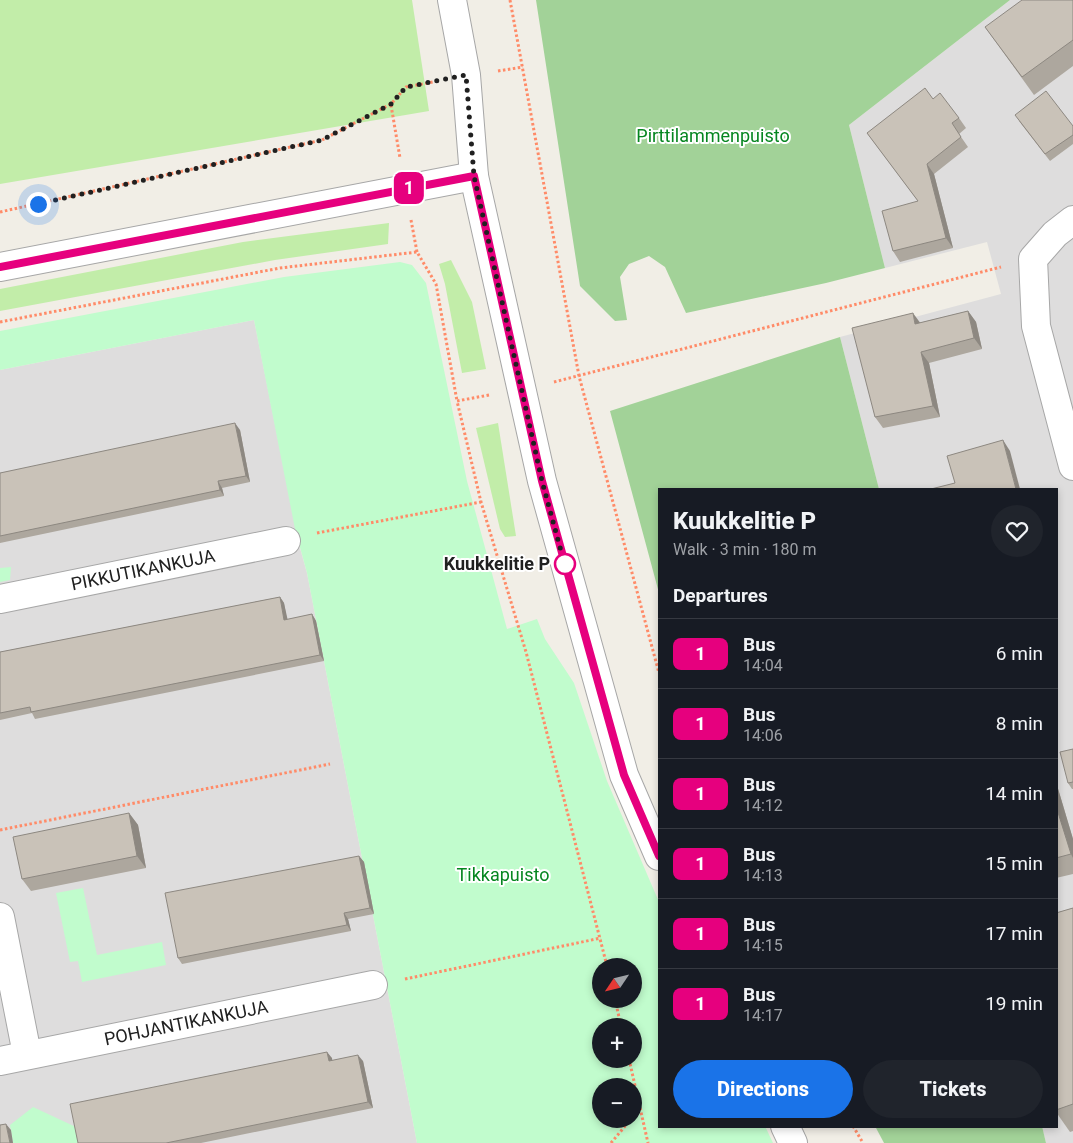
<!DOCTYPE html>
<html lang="en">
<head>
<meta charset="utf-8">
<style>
	:root { --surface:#171b24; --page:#20242c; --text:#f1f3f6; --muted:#9ea1a6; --line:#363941; --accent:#1a73e8 }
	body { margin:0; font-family:Roboto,sans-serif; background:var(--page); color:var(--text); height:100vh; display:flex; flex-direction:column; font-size:19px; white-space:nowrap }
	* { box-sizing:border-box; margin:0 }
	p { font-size:16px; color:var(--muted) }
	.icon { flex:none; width:28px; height:28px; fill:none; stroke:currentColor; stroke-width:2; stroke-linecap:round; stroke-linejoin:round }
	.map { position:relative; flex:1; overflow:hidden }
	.side { position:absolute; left:658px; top:488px; width:400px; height:640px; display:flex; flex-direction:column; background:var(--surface); border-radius:0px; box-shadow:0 2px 8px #0003 }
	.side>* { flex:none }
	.badge { padding:0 10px; border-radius:8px; font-size:18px; line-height:32px }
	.needle { width:32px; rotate:235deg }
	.tools { position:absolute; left:592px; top:958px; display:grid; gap:10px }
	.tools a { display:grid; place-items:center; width:50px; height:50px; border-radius:50%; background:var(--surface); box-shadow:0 2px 8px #0003; font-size:25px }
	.you { position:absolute; width:25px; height:25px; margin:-12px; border:4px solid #fff; border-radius:50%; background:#1a73e8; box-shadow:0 0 0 8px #1a73e833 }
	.map>.badge { position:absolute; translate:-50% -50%; box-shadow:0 0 0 2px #fff }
	h2 { padding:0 15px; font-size:19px; line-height:45px }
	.round { display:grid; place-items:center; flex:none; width:52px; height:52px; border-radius:26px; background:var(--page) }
	.headline { display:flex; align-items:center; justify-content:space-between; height:85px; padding:0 15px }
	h1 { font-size:24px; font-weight:800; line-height:38px }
	.primary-button { display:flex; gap:10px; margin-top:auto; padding:10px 15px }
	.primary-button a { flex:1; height:58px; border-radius:30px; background:var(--accent); color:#fff; font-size:20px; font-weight:800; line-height:58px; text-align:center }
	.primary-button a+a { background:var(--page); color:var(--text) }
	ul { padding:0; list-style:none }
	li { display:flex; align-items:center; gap:15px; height:70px; padding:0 15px; border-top:1px solid var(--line) }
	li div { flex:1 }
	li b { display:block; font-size:19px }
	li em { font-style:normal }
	li .badge { min-width:55px; font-weight:700; text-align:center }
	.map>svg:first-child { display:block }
	.residential { fill:#dedddd }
	.grass { fill:#c2eda9 }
	.forest { fill:#a2d298 }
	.park { fill:#c1fccd; fill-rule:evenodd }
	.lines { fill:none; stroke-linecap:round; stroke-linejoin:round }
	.minor-casing { stroke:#a7a7a7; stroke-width:30 }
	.path { stroke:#ff8b68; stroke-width:3; stroke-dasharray:2.5 2.5; stroke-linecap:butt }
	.minor { stroke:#fff; stroke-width:28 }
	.wall { fill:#ada79e }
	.shaded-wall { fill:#8d8881 }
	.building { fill:#c9c2b8; stroke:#8d8881 }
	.line-casing { stroke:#fff; stroke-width:11 }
	.line { stroke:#e6007e; stroke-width:8 }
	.walk { stroke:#202020; stroke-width:5; stroke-dasharray:0 9 }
	.stop-dot { fill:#fff; stroke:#e6007e; stroke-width:2.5 }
	.labels { text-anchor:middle; stroke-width:4; stroke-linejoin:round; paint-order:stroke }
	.park-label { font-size:18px; fill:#068620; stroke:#fff }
	.stop-label { font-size:18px; font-weight:bold; fill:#202020; stroke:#fff; text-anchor:end }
	.street-label { font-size:18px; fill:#202020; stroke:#fff }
</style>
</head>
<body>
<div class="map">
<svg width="1073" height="1143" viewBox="0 0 1073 1143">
	<rect width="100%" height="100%" fill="#f1eee6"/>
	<g class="residential">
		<polygon points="1010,0 1073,0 1073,1143 1046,1143 1042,1126 1056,1126 1056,489 879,489 840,337 1001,294 987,242 885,268 849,125"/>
		<polygon points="254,320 300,548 307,573 417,1143 0,1143 0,370"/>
	</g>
	<g class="grass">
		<polygon points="0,0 412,0 429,111 0,184"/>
		<polygon points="389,223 388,244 275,260 0,311 0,289 243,242"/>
		<polygon points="451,260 472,302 486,369 462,373 445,284 439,264"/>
		<polygon points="498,423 516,536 505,537 500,529 476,428"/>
	</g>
	<g class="forest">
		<polygon points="536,0 1010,0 849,125 885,268 826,283 686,313 665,267 649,256 629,264 620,277 627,320 615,321 580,286"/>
		<polygon points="840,337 879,489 659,489 659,593 610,411"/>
		<polygon points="875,1126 1042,1126 1046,1143 884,1143"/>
	</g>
	<g class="park">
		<path d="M 400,262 L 412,265 L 426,283 L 467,481 L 507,629 L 537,619 L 545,639 L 574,683 L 607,781 L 659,902 L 659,1126 L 765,1126 L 773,1143 L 417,1143 L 307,573 L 295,529 L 254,320 L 0,370 L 0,331 L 284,277 ZM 601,966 L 634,966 L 634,999 L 601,999 ZM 601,1026 L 634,1026 L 634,1059 L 601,1059 ZM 601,1086 L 634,1086 L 634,1119 L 601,1119 Z"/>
		<polygon points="11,567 10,580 0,582 0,568"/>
		<polygon points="83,888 97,955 162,942 166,965 82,982 78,961 70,962 56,893"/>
		<polygon points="33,1107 78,1128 81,1143 13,1143 10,1125"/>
	</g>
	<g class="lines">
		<g class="minor-casing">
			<g id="minor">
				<polyline points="452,0 466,75 474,176 542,481 624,775 659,856"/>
				<polyline points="1073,220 1055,234 1033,259 1036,326 1073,466"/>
				<polyline points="0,267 474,176"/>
				<path id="s1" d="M 0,599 L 286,541"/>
				<polyline points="0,917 27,1054"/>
				<path id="s2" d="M 0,1061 L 373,985"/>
				<polyline points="785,1126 793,1143"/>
			</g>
		</g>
		<g class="path">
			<polyline points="510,0 579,376 659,673"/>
			<polyline points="498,71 523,67"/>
			<polyline points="391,105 400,158"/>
			<polyline points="0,212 322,140 391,104 406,87 433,82"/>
			<polyline points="411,220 417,252"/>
			<polyline points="0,322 280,268 417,252 436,284 457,401"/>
			<polyline points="554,382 1001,267"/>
			<polyline points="489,395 457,401 481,502 526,652 607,966"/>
			<polyline points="317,533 481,502"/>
			<polyline points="0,830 330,764"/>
			<polyline points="405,979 601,938"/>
			<polyline points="615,999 621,1026"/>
			<polyline points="629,1059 648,1143"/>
			<polyline points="634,1115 640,1108"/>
			<polyline points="853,1126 863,1143"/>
			<polyline points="611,1143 631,1119"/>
		</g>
		<use href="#minor" class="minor"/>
	</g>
	<g class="wall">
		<polygon points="1073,0 1073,66 1034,95 985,27"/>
		<polygon points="933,99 959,118 966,128 959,134 968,147 934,174 953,248 900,262 893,251 918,201 867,133"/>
		<polygon points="1019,121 1073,126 1073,144 1050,161"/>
		<polygon points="968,311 976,322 982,349 929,363 940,417 883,428 875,417 919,323"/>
		<polygon points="240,430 250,482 222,488 224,496 0,543 0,473"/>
		<polygon points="280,597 284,603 287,620 312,614 316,621 324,661 35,719 32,713 0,720 0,652"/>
		<polygon points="1073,749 1073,789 1072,789 1068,783"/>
		<polygon points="1056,782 1073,839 1073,874 1056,878"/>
		<polygon points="129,813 138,825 146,868 31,891 22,879"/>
		<polygon points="359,856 364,862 374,914 348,919 351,931 182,964 178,958"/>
		<polygon points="1073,908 1073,1131 1070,1132 1056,1112 1056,913"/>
		<polygon points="327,1052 332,1060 363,1061 373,1108 201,1143 78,1143"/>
	</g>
	<g class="shaded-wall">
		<polygon points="927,164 934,174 953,248 946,238"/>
		<polygon points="968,311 976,322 982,349 974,338"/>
		<polygon points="913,313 921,324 915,324"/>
		<polygon points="921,352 929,363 940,417 933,406"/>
		<polygon points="235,423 240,430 250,482 246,476"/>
		<polygon points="1003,440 1010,451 1020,489 1016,489"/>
		<polygon points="218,481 222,488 224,496 220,490"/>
		<polygon points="280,597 284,603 289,626 284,620"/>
		<polygon points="312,614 316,621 324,661 320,655"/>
		<polygon points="1056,782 1073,839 1073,858 1071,854 1056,806"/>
		<polygon points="129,813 138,825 146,868 137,856"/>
		<polygon points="359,856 364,862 374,914 370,908"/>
		<polygon points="344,913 348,919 351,931 347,925"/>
		<polygon points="327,1052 332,1058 333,1067 329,1061"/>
		<polygon points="358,1055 363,1061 373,1108 368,1102"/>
		<polygon points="6,1124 11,1130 13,1143 10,1143"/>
	</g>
	<g class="building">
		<polygon points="1022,0 1073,0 1073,40 1022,77 985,27"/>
		<polygon points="925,88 933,99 940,93 959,118 952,123 961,137 927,164 946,238 893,251 882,211 918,201 867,133"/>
		<polygon points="1046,91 1073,126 1073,135 1045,154 1015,115"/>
		<polygon points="968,311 974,338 921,352 933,406 875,417 852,328 913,313 915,324"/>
		<polygon points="235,423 246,476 218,481 220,490 0,536 0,473"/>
		<polygon points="1003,440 1016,489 931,489 955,483 947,456"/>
		<polygon points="280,597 284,620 312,614 320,655 31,712 30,707 0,713 0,652"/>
		<polygon points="1073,749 1073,782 1068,783 1060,752"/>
		<polygon points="1056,806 1071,854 1056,858"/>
		<polygon points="129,813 137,856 22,879 13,837"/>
		<polygon points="359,856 370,908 344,913 347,925 178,958 165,893"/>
		<polygon points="1073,908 1073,1104 1056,1110 1056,913"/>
		<polygon points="327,1052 329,1061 358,1055 368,1102 166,1143 78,1143 70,1104"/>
		<polygon points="6,1124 10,1143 0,1143 0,1125"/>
	</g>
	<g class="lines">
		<g class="line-casing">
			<polyline id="line" points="0,267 474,176 542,481 624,775 659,856"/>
		</g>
		<use href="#line" class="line"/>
		<polyline class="walk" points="38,204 322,140 391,104 406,87 466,75 474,176 542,481 567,573 565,564"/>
	</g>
	<circle class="stop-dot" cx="565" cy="564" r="10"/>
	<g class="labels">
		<g class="park-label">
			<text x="713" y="142">Pirttilammenpuisto</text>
			<text x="503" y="881">Tikkapuisto</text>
		</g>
		<g class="stop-label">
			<text x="550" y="570">Kuukkelitie P</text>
		</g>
		<g class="street-label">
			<text dy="6" stroke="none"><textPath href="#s1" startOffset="146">PIKKUTIKANKUJA</textPath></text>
			<text dy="6" stroke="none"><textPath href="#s2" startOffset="190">POHJANTIKANKUJA</textPath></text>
		</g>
	</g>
</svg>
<div class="tools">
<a><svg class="needle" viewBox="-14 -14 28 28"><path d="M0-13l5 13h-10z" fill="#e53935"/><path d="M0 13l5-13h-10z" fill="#9ea1a6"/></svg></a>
<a>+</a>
<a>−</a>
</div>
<div class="you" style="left:38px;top:204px"></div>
<b class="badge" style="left:409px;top:188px;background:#e6007e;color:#fff">1</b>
<section class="side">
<div class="headline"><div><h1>Kuukkelitie P</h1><p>Walk · 3 min · 180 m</p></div><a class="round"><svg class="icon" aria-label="heart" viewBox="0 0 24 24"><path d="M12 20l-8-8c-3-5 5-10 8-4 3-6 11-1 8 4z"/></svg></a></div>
<h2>Departures</h2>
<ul>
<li><span class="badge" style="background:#e6007e;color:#fff">1</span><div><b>Bus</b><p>14:04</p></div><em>6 min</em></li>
<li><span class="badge" style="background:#e6007e;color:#fff">1</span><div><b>Bus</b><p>14:06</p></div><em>8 min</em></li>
<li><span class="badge" style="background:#e6007e;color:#fff">1</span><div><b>Bus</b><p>14:12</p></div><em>14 min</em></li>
<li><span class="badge" style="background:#e6007e;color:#fff">1</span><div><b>Bus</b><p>14:13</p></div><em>15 min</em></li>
<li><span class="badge" style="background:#e6007e;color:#fff">1</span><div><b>Bus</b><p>14:15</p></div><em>17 min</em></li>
<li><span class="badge" style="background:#e6007e;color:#fff">1</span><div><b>Bus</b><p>14:17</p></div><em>19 min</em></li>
</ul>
<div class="primary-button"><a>Directions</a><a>Tickets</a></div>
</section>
</div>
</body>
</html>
